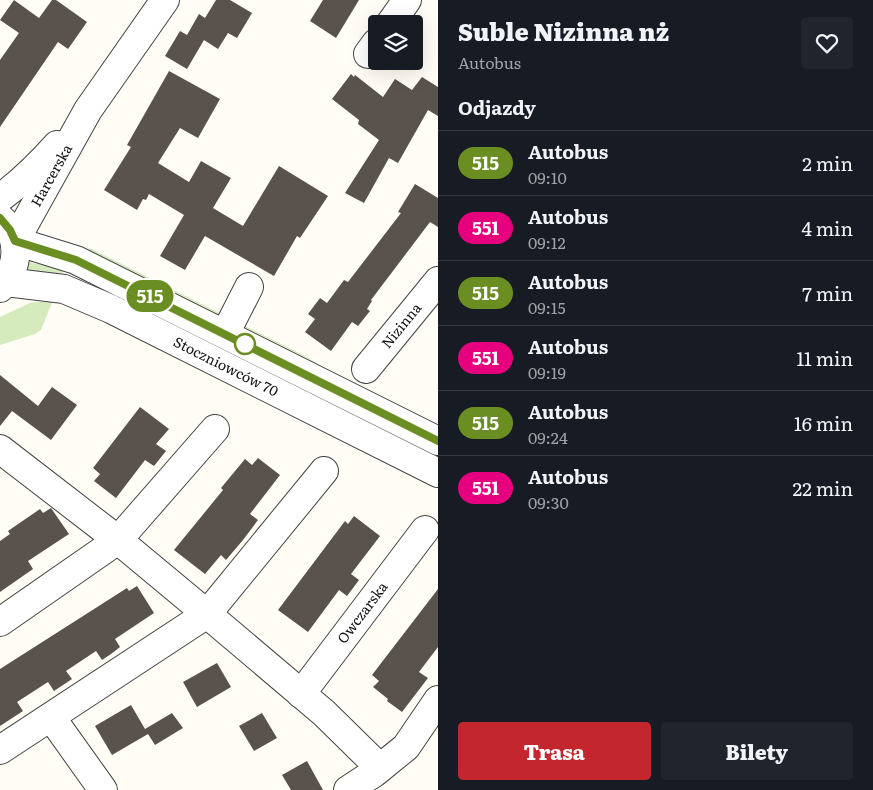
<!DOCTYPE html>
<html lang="pl">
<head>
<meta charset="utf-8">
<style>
	:root { --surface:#171b24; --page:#20242c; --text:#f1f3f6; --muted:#9ea1a6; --line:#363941; --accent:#c4262e }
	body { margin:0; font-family:Literata,serif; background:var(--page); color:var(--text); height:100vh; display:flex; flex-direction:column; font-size:19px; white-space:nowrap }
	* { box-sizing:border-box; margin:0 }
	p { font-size:16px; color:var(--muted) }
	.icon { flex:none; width:28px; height:28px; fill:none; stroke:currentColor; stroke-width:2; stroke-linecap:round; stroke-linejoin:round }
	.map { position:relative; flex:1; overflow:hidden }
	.sheet { display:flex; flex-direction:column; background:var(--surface); width:435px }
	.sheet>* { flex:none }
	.badge { padding:0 10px; border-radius:16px; font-size:18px; line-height:32px }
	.buttons { position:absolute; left:368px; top:15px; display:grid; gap:10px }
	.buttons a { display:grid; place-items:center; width:55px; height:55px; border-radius:5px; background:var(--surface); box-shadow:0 5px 20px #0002; font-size:25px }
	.map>.badge { position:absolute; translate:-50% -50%; box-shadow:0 0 0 2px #fff }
	h2 { padding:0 20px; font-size:19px; line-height:45px }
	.round { display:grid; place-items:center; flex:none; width:52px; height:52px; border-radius:5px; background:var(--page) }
	.summary { display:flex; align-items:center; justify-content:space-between; height:85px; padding:0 20px }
	h1 { font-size:24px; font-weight:800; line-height:38px }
	.cta { display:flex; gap:10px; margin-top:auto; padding:10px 20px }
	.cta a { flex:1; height:58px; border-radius:5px; background:var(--accent); color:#fff; font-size:20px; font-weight:800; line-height:58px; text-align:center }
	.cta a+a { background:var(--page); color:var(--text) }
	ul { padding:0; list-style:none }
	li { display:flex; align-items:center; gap:15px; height:65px; padding:0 20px; border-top:1px solid var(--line) }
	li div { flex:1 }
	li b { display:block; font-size:19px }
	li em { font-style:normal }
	li .badge { min-width:55px; font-weight:700; text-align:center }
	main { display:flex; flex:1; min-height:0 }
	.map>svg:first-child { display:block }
	.green { fill:#d5ebbd }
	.building { fill:#5a524d }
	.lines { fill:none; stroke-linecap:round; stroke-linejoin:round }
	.minor-casing { stroke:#444; stroke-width:30 }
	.minor { stroke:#fff; stroke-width:28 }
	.line-casing { stroke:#fff; stroke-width:11 }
	.line { stroke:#6b8e23; stroke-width:8 }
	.stop-dot { fill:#fff; stroke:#6b8e23; stroke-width:2.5 }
	.labels { text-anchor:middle; stroke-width:5; stroke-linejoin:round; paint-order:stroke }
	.street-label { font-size:14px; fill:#111; stroke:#fff }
</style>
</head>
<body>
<main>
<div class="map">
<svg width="438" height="790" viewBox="0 0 438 790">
	<rect width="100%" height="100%" fill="#fffdf5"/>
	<g class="green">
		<polygon points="90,248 303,355 350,383 88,253"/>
		<polygon points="25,261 63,270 61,278 23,273"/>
		<polygon points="53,300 41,330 35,334 0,345 0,317 30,303"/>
	</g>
	<g class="building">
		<polygon points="14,0 39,18 52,0 56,0 87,22 68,49 58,42 0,127 0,60 19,33 0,20"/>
		<polygon points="216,0 230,0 252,13 237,38 228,33 218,49 204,40 187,69 165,56 180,31 187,35 199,14 205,18"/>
		<polygon points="323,0 359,0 336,38 310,21"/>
		<polygon points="169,71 220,99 198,138 180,128 158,163 189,182 201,161 231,178 213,208 243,226 279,166 328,196 300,238 297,236 274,276 205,236 185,270 160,256 184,215 149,194 146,200 143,199 137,210 104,190 131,147 127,145"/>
		<polygon points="351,74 354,77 355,75 383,97 395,79 412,90 422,77 438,87 438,116 428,110 398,163 389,158 364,203 345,193 379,140 358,124 359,120 332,99"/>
		<polygon points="415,184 438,198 438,227 430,222 371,300 372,301 367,309 370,311 358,326 352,322 331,351 305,332 315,319 308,314 320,298 327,303 344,280 348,282 401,213 398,212"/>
		<polygon points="0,375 38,406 52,387 77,405 51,440 12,411 0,426"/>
		<polygon points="140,407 169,429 156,444 166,451 154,466 145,460 116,498 94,481 100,474 93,468"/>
		<polygon points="258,458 280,475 250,514 258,520 243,540 226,560 221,555 205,574 174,550 223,490 221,488 245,459 252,465"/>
		<polygon points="51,508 69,534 28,561 33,569 0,592 0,541 10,534 8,531 40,509 43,513"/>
		<polygon points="354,516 380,536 351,574 359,580 347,596 339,590 308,632 278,610 345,521 348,524"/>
		<polygon points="137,586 154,613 115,639 120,647 111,654 102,660 96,651 66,671 72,679 54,691 48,682 17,702 23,711 0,726 0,669 127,588 129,591"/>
		<polygon points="438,589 438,647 419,672 428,678 402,712 387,701 388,699 373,687 379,681 372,675"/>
		<polygon points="217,663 231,687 197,707 183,682"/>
		<polygon points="131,705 145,729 172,713 183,728 155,745 148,734 112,755 95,726"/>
		<polygon points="262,713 277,738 254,751 239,726"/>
		<polygon points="307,761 323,790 291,790 282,775"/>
	</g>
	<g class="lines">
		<g class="minor-casing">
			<g id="minor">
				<polyline points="390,24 407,0"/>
				<polyline points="368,54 376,43"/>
				<path d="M 0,198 C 22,182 39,165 57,145"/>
				<path d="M 0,218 C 22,237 19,268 0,288"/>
				<polyline points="15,241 76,260 438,441"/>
				<path id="s1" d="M 15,241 L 88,110 L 165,0"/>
				<path id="s2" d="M 6,282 L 64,289 L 111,309 L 438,473"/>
				<polyline points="225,334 249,287"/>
				<path id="s3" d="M 366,369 L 438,281"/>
				<polyline points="0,449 118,540 207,614 324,713 380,768"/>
				<polyline points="0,622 118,540 215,429"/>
				<path id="s4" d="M 301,694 L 425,530"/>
				<polyline points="51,717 103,790"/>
				<polyline points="0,750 207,614 324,471"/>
				<polyline points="348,790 374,773 406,747 438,700"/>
			</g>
		</g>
		<use href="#minor" class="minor"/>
	</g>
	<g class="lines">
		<g class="line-casing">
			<polyline id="line" points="0,218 10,230 15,241 76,260 438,441"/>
		</g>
		<use href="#line" class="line"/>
	</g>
	<circle class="stop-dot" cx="245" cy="344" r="10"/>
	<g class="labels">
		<g class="street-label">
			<text dy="5" stroke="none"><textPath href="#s1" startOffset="75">Harcerska</textPath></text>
			<text dy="5" stroke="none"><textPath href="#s3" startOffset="56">Nizinna</textPath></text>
			<text dy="5" stroke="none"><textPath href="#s2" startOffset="238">Stoczniowców 70</textPath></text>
			<text dy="5" stroke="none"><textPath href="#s4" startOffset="102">Owczarska</textPath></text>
		</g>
	</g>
</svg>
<div class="buttons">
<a><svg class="icon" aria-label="layers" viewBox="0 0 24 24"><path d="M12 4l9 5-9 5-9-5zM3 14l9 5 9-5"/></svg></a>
</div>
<b class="badge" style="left:150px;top:296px;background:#6b8e23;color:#fff">515</b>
</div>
<section class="sheet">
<div class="summary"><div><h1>Suble Nizinna nż</h1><p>Autobus</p></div><a class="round"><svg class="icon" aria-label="heart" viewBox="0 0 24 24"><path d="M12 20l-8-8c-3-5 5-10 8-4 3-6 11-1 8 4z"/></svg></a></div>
<h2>Odjazdy</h2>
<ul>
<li><span class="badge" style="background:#6b8e23;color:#fff">515</span><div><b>Autobus</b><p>09:10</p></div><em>2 min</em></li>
<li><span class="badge" style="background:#e6007e;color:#fff">551</span><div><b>Autobus</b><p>09:12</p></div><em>4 min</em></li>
<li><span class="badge" style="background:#6b8e23;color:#fff">515</span><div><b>Autobus</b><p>09:15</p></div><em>7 min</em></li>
<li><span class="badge" style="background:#e6007e;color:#fff">551</span><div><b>Autobus</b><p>09:19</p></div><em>11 min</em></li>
<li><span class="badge" style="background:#6b8e23;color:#fff">515</span><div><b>Autobus</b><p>09:24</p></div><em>16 min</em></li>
<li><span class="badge" style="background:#e6007e;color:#fff">551</span><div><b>Autobus</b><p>09:30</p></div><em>22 min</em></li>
</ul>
<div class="cta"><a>Trasa</a><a>Bilety</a></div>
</section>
</main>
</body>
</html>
